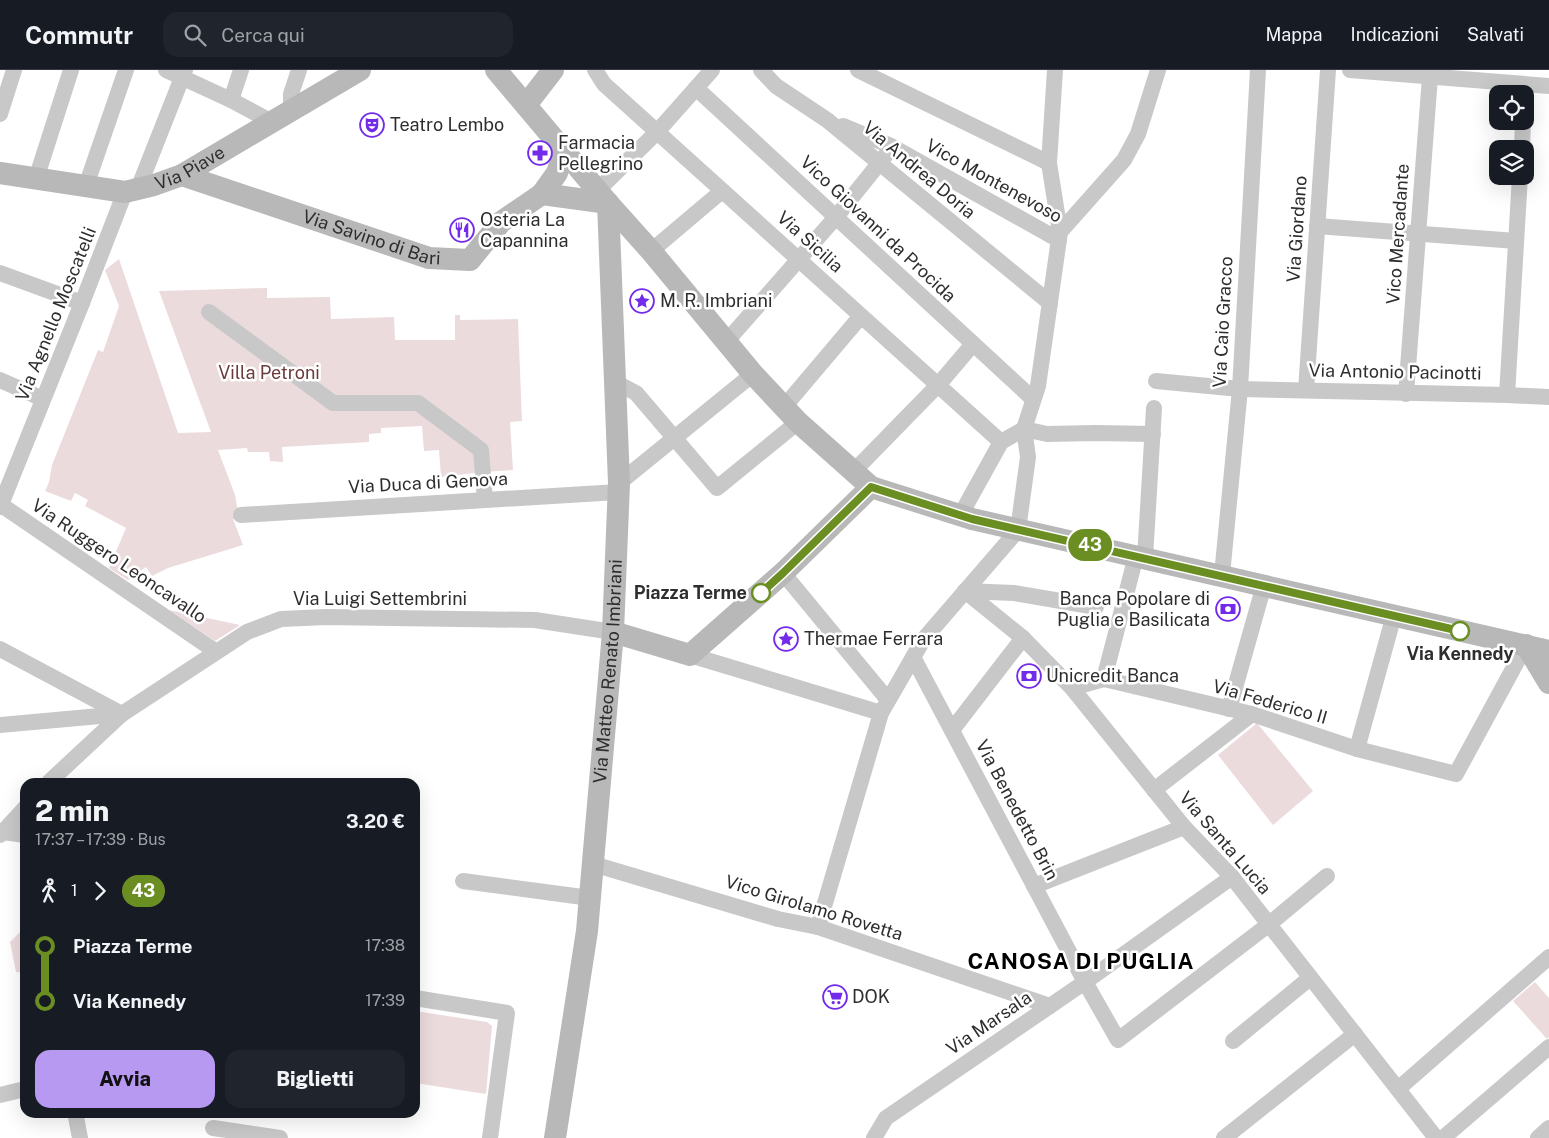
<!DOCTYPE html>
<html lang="it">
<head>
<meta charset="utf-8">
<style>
	:root { --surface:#171b24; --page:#20242c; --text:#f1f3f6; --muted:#9ea1a6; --line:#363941; --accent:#b899f1 }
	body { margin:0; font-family:"Public Sans",sans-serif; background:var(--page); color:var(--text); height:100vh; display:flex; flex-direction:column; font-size:19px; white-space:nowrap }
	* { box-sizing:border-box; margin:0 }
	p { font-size:16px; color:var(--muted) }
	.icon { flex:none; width:28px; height:28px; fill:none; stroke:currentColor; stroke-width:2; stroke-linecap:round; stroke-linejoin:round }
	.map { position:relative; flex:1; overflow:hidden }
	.drawer { position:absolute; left:20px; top:708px; width:400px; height:340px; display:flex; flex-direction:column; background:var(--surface); border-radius:15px; box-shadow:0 5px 20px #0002 }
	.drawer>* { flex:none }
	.badge { padding:0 10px; border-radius:16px; font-size:18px; line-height:32px }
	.controls { position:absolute; left:1489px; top:15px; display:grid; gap:10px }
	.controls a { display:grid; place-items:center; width:45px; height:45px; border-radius:10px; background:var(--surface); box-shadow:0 5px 20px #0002; font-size:25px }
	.map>.badge { position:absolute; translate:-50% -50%; box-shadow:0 0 0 2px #fff }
	.legs { display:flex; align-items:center; gap:8px; height:55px; padding:0 15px; font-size:16px }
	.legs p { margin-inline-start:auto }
	.overview { display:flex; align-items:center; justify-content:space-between; height:85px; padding:0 15px }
	h1 { font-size:28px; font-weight:800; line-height:38px }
	.primary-button { display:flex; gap:10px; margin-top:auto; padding:10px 15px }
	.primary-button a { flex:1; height:58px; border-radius:15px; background:var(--accent); color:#111; font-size:20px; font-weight:800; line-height:58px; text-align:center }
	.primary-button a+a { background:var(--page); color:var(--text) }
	ul { padding:0 15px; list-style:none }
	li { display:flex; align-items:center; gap:18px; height:55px; font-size:19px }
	li i { display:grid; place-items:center; width:8px; height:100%; margin:0 6px; background:currentColor }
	li i::after { content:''; width:12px; height:12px; margin:-6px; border:4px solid; border-radius:50%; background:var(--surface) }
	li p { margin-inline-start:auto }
	li:first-child i { background:linear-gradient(#0000 50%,currentColor 0) }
	li:last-child i { background:linear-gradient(currentColor 50%,#0000 0) }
	header { display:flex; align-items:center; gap:30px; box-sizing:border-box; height:70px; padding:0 25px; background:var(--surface); border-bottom:1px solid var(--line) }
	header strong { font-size:24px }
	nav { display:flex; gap:28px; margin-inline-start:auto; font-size:18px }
	.search { width:350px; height:45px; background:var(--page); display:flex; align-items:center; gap:12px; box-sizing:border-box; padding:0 18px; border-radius:15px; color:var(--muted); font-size:19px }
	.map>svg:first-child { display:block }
	.green { fill:#ecdbdd }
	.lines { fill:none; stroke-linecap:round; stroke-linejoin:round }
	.street { stroke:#c8c8c8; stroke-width:16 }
	.secondary { stroke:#b8b8b8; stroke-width:22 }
	.line-1-casing { stroke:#fff; stroke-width:11 }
	.line-1 { stroke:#6b8e23; stroke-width:8 }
	.stop-1-dot { fill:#fff; stroke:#6b8e23; stroke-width:2.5 }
	.labels { text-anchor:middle; stroke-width:5; stroke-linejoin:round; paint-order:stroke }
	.poi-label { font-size:18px; fill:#2e2e2e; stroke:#fff; text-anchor:start }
	.street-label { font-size:18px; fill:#2e2e2e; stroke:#fff }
	.park-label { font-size:18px; fill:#6b3a3b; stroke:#fff }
	.stop-label { font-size:18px; font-weight:bold; fill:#2e2e2e; stroke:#fff; text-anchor:end }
	.district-label { font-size:22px; font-weight:bold; letter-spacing:1px; fill:#000; stroke:#fff }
</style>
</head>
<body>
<header>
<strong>Commutr</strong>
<div class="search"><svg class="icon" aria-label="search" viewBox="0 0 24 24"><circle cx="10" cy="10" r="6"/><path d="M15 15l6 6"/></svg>Cerca qui</div>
<nav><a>Mappa</a><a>Indicazioni</a><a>Salvati</a></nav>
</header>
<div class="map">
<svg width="1549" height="1068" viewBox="0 0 1549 1068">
	<rect width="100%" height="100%" fill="#fff"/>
	<g class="green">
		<polygon points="119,189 178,363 211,362 159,221 267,218 267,228 330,227 331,249 394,247 395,270 455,270 455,245 460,245 460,250 518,249 522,351 510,352 513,400 483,402 441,407 439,380 424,381 422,356 381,358 381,363 369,364 369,372 282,377 283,392 270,391 269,382 248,382 247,378 218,380 235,425 239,448 233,449 243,475 168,498 152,506 146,497 128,510 109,498 126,458 85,436 88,430 75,423 71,431 45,421 49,412 52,395 98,280 103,282 119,236 105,200"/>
		<polygon points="169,540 240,555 215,571"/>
		<polygon points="1257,653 1313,721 1273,755 1218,685"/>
		<polygon points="25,857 25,903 16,902 10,872"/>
		<polygon points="1535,912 1549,928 1549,967 1547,969 1513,931"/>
		<polygon points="415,941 487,952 492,956 486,1024 415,1013"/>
	</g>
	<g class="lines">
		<g class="street">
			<polyline points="166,0 231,30"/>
			<polyline points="241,0 231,30 272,52"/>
			<polyline points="595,0 604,14 1001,372"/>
			<polyline points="761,0 776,16 827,50 1050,233"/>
			<polyline points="858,0 1049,93"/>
			<polyline points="1350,0 1549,16"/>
			<polyline points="696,18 1033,329"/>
			<polyline points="291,40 291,24 299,0"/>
			<polyline points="0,44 14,0"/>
			<polyline points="843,56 891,76 1059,170"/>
			<polyline points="1522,79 1523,51"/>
			<polyline points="36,109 71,0"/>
			<polyline points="86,116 126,0"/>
			<polyline points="138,119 185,0"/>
			<polyline points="597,121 657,62 712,0"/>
			<polyline points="1317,156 1516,171"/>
			<polyline points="1060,162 1124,90 1138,64 1158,0"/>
			<polyline points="651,181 722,121"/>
			<polyline points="0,203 82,233"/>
			<polyline points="209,242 333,333 418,333 481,380 485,430"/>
			<polyline points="726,272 836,147 885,86"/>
			<polyline points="0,310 43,329"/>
			<polyline points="613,311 636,323 717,418 798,352"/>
			<polyline points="1156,311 1240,319 1507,325 1549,327"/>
			<polyline points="1306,320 1328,0"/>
			<polyline points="1406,324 1430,7"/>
			<polyline points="1507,325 1520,106"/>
			<polyline points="784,337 861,246"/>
			<polyline points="1024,359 1047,364 1096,363 1153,364"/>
			<polyline points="854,401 939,314 973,274"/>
			<polyline points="619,413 753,304"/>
			<polyline points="0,434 215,581"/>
			<polyline points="0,437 82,233 125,122"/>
			<polyline points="241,445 618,422"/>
			<polyline points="960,446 1001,372 1024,359"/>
			<polyline points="1145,488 1154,338"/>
			<polyline points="783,503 888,630"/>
			<polyline points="1222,505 1240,319 1258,0"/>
			<polyline points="965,521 1023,568 1072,618 1184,757 1232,807 1436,1068"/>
			<polyline points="965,521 1014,523 1096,537"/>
			<polyline points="0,579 122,644"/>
			<polyline points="690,585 881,643"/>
			<polyline points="913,587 1085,912 1118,970 1268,855 1327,806"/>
			<polyline points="1104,609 1136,486"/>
			<polyline points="1072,618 1104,609 1252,644 1357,679 1456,704 1526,575"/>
			<polyline points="1229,639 1264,515"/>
			<polyline points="0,655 122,644"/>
			<polyline points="952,660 1023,568"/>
			<polyline points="1357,679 1394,545"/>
			<polyline points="49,712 122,644 247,562 281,549 326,547 535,550 613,562"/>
			<polyline points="1154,720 1252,644"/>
			<polyline points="3,762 25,765"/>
			<polyline points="0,765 25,738"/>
			<polyline points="593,794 778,849 818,857 1050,936"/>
			<polyline points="463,811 590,828"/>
			<polyline points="1034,816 1184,757"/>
			<polyline points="818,857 881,643 923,570 1018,460 1028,387 1024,359 1038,316 1060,162 1049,93 1055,0"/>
			<polyline points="415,928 507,943 490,1068"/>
			<polyline points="1233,971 1310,908"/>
			<polyline points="1398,1019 1549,887"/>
			<polyline points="0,1025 25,1019"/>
			<polyline points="75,1042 80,1068"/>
			<polyline points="213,1058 280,1068"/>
			<polyline points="874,1068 886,1048 1085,912 1232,807"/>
			<polyline points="1224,1068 1355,964"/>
			<polyline points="1443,1068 1549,977"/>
			<polyline points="1538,1068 1549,1058"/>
		</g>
		<g class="secondary">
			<polyline points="496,0 608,133 651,181 753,304 798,352 871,417 972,449 1549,581"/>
			<polyline points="526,35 553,0"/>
			<path id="s1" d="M 0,103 L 125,122 L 154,115 L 182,105 L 360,0"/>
			<path id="s2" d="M 182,105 L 429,188 L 470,190 L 501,152 L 542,124 L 608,133"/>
			<polyline points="542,124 557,103 564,81"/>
			<polyline points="613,562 690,585 783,503 871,417"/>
			<polyline points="1526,575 1549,613"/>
			<path id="s3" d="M 555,1068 L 587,861 L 613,562 L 619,413 L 608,133"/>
		</g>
	</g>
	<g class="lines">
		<g class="line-1-casing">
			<polyline id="line-1" points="761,523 783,503 871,417 972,449 1460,561"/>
		</g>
		<use href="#line-1" class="line-1"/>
	</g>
	<defs>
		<g id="theatre-ring" transform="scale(1.25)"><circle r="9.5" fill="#fff" stroke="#722beb" stroke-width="1.5"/><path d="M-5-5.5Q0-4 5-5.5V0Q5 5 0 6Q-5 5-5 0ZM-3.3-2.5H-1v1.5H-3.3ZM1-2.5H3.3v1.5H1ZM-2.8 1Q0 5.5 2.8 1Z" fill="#722beb"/></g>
		<g id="pharmacy-ring" transform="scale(1.25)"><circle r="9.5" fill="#fff" stroke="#722beb" stroke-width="1.5"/><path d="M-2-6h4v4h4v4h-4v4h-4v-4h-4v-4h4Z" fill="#722beb"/></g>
		<g id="restaurant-ring" transform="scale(1.25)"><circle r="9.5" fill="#fff" stroke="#722beb" stroke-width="1.5"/><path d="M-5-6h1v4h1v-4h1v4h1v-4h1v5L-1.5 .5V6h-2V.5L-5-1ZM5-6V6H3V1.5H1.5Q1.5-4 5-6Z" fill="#722beb"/></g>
		<g id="sight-ring" transform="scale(1.25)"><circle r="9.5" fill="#fff" stroke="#722beb" stroke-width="1.5"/><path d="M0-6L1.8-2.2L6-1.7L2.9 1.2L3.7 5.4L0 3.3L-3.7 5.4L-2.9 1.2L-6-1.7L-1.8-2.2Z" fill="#722beb"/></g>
		<g id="bank-ring" transform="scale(1.25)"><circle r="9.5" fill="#fff" stroke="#722beb" stroke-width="1.5"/><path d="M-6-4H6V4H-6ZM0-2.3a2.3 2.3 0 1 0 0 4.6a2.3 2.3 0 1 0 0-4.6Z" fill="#722beb"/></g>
		<g id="supermarket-ring" transform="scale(1.25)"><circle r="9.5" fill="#fff" stroke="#722beb" stroke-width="1.5"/><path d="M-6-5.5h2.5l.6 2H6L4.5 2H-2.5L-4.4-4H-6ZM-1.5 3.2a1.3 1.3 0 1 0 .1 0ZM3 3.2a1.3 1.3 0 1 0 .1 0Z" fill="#722beb"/></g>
	</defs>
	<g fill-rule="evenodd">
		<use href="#theatre-ring" x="372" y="55"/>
		<use href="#pharmacy-ring" x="540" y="83"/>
		<use href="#restaurant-ring" x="462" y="160"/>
		<use href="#sight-ring" x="642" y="231"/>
		<use href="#bank-ring" x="1228" y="539"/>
		<use href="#sight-ring" x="786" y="569"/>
		<use href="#bank-ring" x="1029" y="606"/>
		<use href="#supermarket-ring" x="835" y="927"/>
	</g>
	<g class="stop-1-dot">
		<circle cx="761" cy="523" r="9"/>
		<circle cx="1460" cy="561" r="9"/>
	</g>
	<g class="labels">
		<g class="poi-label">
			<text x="390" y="61">Teatro Lembo</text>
			<text x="558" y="79">Farmacia<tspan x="558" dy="21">Pellegrino</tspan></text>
			<text x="480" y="156">Osteria La<tspan x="480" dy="21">Capannina</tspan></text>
			<text x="660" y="237">M. R. Imbriani</text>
			<text x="1210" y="535" text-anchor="end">Banca Popolare di<tspan x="1210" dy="21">Puglia e Basilicata</tspan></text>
			<text x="804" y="575">Thermae Ferrara</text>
			<text x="1046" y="612">Unicredit Banca</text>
			<text x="852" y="933">DOK</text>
		</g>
		<g class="street-label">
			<text dy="6" stroke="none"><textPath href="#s1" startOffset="196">Via Piave</textPath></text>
			<text transform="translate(919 100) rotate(40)" y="6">Via Andrea Doria</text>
			<text transform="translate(994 111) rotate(29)" y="6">Vico Montenevoso</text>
			<text transform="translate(878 159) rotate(43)" y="6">Vico Giovanni da Procida</text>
			<text transform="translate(1297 159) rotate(-86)" y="6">Via Giordano</text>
			<text transform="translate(1398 164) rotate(-86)" y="6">Vico Mercadante</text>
			<text dy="6" stroke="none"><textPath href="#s2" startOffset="200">Via Savino di Bari</textPath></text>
			<text transform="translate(810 172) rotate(42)" y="6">Via Sicilia</text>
			<text transform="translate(56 244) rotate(-68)" y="6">Via Agnello Moscatelli</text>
			<text transform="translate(1223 252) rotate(-87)" y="6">Via Caio Gracco</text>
			<text transform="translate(1395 302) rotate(1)" y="6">Via Antonio Pacinotti</text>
			<text transform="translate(428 413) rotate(-3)" y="6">Via Duca di Genova</text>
			<text transform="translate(119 491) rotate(34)" y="6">Via Ruggero Leoncavallo</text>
			<text x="380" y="535">Via Luigi Settembrini</text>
			<text dy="6" stroke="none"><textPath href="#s3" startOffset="470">Via Matteo Renato Imbriani</textPath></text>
			<text transform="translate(1270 632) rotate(16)" y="6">Via Federico II</text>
			<text transform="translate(1017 740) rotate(62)" y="6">Via Benedetto Brin</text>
			<text transform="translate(1225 773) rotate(49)" y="6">Via Santa Lucia</text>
			<text transform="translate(814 838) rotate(17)" y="6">Vico Girolamo Rovetta</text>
			<text transform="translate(989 953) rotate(-34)" y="6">Via Marsala</text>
		</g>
		<g class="park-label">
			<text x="269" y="309">Villa Petroni</text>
		</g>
		<g class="stop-label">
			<text x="747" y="529">Piazza Terme</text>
			<text x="1460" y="590" text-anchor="middle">Via Kennedy</text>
		</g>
		<g class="district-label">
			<text x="1081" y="899">CANOSA DI PUGLIA</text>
		</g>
	</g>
</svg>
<div class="controls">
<a><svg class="icon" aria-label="locate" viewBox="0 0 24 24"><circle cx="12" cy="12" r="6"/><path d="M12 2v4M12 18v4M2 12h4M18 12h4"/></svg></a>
<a><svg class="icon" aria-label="layers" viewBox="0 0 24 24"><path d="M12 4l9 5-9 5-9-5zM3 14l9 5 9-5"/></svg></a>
</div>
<b class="badge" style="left:1090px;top:475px;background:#6b8e23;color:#fff">43</b>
<section class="drawer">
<div class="overview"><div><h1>2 min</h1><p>17:37 – 17:39 · Bus</p></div><b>3.20 €</b></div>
<div class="legs"><svg class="icon" aria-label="walk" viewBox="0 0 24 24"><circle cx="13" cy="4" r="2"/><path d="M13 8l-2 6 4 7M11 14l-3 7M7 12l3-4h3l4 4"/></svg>1<svg class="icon" aria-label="forward" viewBox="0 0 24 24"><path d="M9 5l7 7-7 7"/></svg><b class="badge" style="background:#6b8e23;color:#fff">43</b></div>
<ul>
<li><i style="color:#6b8e23"></i><b>Piazza Terme</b><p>17:38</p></li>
<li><i style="color:#6b8e23"></i><b>Via Kennedy</b><p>17:39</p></li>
</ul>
<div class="primary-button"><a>Avvia</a><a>Biglietti</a></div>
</section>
</div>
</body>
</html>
